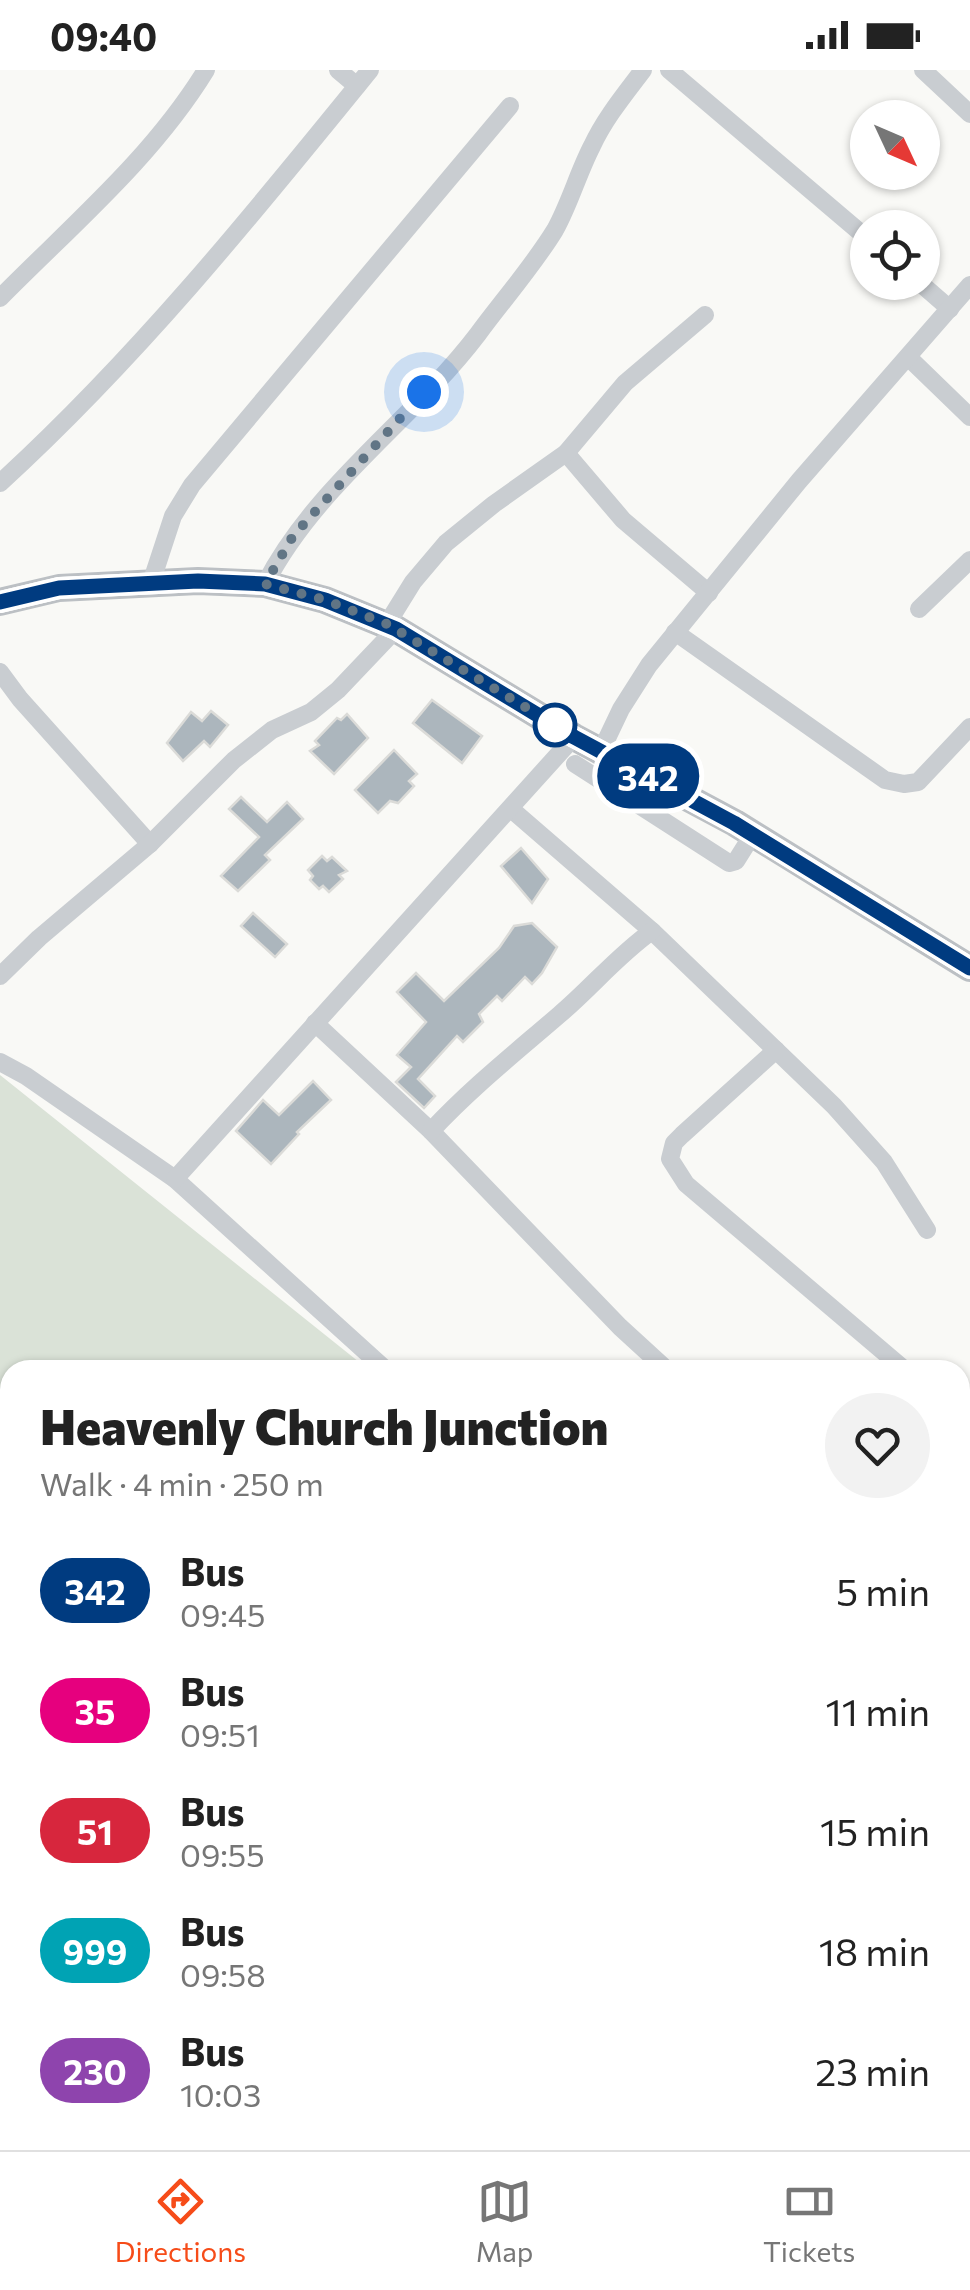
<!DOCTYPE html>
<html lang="en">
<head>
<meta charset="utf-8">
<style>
	:root { --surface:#fff; --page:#f2f2f2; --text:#222; --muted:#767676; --line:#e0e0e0; --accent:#f64c19 }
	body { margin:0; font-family:Commissioner,sans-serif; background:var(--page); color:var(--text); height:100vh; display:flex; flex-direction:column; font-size:38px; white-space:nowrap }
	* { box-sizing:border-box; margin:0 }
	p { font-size:32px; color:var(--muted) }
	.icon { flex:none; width:55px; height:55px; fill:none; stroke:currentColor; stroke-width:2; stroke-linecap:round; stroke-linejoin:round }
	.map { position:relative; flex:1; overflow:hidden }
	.sheet { position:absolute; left:0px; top:1290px; width:970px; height:790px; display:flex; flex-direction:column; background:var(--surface); border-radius:30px 30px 0 0; box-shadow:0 2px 8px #0004 }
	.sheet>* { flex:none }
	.badge { padding:0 20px; border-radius:32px; font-size:35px; line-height:65px }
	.needle { width:65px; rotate:134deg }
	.tools { position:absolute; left:850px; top:30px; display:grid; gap:20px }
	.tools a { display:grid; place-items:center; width:90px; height:90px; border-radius:50%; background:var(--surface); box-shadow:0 2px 8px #0004; font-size:50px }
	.you { position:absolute; width:50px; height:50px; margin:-25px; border:8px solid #fff; border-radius:50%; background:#1a73e8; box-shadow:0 0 0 15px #1a73e833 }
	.map>.badge { position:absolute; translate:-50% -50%; box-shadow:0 0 0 5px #fff }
	.round { display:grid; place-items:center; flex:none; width:105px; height:105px; border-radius:52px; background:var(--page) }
	.headline { display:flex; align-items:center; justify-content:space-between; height:170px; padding:0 40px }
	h1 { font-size:48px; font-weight:800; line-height:75px }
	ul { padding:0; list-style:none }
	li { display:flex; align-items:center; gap:30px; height:120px; padding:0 40px }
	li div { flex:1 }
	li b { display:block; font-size:38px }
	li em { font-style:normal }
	li .badge { min-width:110px; font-weight:700; text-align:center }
	.status { display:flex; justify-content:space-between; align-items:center; height:70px; padding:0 50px; background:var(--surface); direction:ltr }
	.status svg { height:28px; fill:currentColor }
	.dock { display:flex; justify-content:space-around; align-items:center; height:140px; border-top:2px solid var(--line); background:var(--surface); font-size:28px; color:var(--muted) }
	.dock a { display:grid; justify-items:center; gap:5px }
	.dock .on { color:var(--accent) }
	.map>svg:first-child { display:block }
	.green { fill:#dae2d7 }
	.building { fill:#acb6bd; stroke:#dbdbd8; stroke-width:2.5 }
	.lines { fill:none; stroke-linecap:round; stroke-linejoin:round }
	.major-casing { stroke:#bcc0c4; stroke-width:28 }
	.minor { stroke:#c9cdd1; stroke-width:18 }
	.major { stroke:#fff; stroke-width:22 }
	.line-casing { stroke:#fff; stroke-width:22 }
	.line { stroke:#003b80; stroke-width:15 }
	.walk { stroke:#617585; stroke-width:10; stroke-dasharray:0 18 }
	.stop-dot { fill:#fff; stroke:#003b80; stroke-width:5 }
</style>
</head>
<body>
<div class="status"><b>09:40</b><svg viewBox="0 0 49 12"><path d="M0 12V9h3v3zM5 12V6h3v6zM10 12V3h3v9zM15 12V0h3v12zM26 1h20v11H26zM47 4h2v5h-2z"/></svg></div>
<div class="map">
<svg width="970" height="2080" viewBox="0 0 970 2080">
	<rect width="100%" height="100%" fill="#f9f9f6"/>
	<g class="green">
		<polygon points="0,1005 369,1300 10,1300 10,2070 405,2070 395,2080 0,2080"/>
		<polygon points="541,2070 646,2070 635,2080 551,2080"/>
	</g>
	<g class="building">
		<polygon points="432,630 482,666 462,693 413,653"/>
		<polygon points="211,641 228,655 210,677 204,671 183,691 167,673 191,642 202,651"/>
		<polygon points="347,644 368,668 334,704 310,681 319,675 315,671 337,648 341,650"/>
		<polygon points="394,680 417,704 409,711 414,716 398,733 390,731 378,743 355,720"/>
		<polygon points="241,727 267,752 287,732 303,749 265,785 270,790 238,821 221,806 259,767 229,739"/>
		<polygon points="521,778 548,809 532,833 501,796"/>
		<polygon points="322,786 327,791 332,787 347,801 339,805 343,809 329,822 323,816 319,819 310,810 313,806 308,800"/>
		<polygon points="253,843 287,874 275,887 241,856"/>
		<polygon points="532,853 557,877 542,903 532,914 525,907 502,931 497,926 479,944 483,952 463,972 457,966 418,1009 435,1026 424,1038 396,1012 411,997 397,985 426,952 397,922 416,903 444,931 499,878 514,856"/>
		<polygon points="313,1011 331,1030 297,1062 299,1064 271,1094 236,1061 263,1030 279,1045"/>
	</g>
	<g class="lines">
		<g class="major-casing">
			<polyline id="major" points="0,532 59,518 198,511 265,514 325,530 396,559 574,667 735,753 970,898"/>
		</g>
		<g class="minor">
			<polyline points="338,0 357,16"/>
			<polyline points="669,0 868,169"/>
			<polyline points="923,0 970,44"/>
			<polyline points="919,212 950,239"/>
			<path d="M 0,228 C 72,155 152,88 206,0"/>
			<polyline points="908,287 970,347"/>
			<polyline points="566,383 623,450 709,523"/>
			<path d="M 0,413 C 137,288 254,143 370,0"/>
			<polyline points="151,513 173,446 192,415 510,36"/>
			<path d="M 265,514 C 316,415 411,352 478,264 C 503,230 533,196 555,160 C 570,133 578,103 592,76 C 605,48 625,24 643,0"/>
			<polyline points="919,539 970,490"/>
			<polyline points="387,554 413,512 446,473 494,434 566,383 625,313 705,245"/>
			<polyline points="675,562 885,710 904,714 918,712 970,657"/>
			<polyline points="0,602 20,629 150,774"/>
			<polyline points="601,681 621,639 649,595 799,411 970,215"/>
			<polyline points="575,694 729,793 736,791 753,764"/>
			<polyline points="511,739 652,861 834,1036 884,1092 927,1160"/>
			<polyline points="0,906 39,868 150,774 234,690 272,660 311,642 338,620 396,559"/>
			<polyline points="315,953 431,1061 620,1257 667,1300"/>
			<polyline points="776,980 682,1065 674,1073 670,1089 686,1114 905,1300"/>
			<polyline points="0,992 26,1006 175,1109 386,1300"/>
			<path d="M 431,1061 C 471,1018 515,983 559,945 C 591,918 618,885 652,861"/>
			<polyline points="175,1109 574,667"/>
			<polyline points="960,1345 970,1354"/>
			<polyline points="960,1573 970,1582"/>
			<polyline points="960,1736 970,1725"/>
			<polyline points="960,1808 970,1817"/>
			<polyline points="0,1994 10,1983"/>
			<polyline points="960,2003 970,1996"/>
			<polyline points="647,2080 657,2070"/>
			<polyline points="846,2080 861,2070"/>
		</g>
		<use href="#major" class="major"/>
	</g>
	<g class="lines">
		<g class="line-casing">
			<polyline id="line" points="0,532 59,518 198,511 265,514 325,530 396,559 574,667 734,753 970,898"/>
		</g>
		<use href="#line" class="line"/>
		<polyline class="walk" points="424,322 293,466 265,514 325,530 387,554 555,655"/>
	</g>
	<circle class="stop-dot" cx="555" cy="655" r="20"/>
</svg>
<div class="tools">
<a><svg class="needle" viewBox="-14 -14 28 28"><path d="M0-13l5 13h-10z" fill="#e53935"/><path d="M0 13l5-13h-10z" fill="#767676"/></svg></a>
<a><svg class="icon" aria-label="locate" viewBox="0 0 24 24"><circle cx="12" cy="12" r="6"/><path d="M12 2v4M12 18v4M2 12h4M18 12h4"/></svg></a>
</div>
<div class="you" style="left:424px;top:322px"></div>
<b class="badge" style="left:648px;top:706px;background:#003b80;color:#fff">342</b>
<section class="sheet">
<div class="headline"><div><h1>Heavenly Church Junction</h1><p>Walk · 4 min · 250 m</p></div><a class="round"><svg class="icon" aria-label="heart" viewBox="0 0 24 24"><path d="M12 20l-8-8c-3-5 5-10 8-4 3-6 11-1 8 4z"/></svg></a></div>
<ul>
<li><span class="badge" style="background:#003b80;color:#fff">342</span><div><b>Bus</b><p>09:45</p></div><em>5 min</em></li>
<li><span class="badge" style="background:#e6007e;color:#fff">35</span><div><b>Bus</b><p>09:51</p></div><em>11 min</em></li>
<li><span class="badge" style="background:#d7263d;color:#fff">51</span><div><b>Bus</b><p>09:55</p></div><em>15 min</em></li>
<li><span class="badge" style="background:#00a3b4;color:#fff">999</span><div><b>Bus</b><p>09:58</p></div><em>18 min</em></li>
<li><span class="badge" style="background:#8e44ad;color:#fff">230</span><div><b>Bus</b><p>10:03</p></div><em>23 min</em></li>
</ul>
</section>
</div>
<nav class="dock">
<a class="on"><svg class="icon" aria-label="directions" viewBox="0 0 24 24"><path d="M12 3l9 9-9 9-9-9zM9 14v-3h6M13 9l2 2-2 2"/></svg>Directions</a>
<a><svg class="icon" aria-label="map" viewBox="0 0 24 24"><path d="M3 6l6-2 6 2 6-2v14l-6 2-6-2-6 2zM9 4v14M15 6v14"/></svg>Map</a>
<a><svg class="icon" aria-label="tickets" viewBox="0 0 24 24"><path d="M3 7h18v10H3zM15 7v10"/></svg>Tickets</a>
</nav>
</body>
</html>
